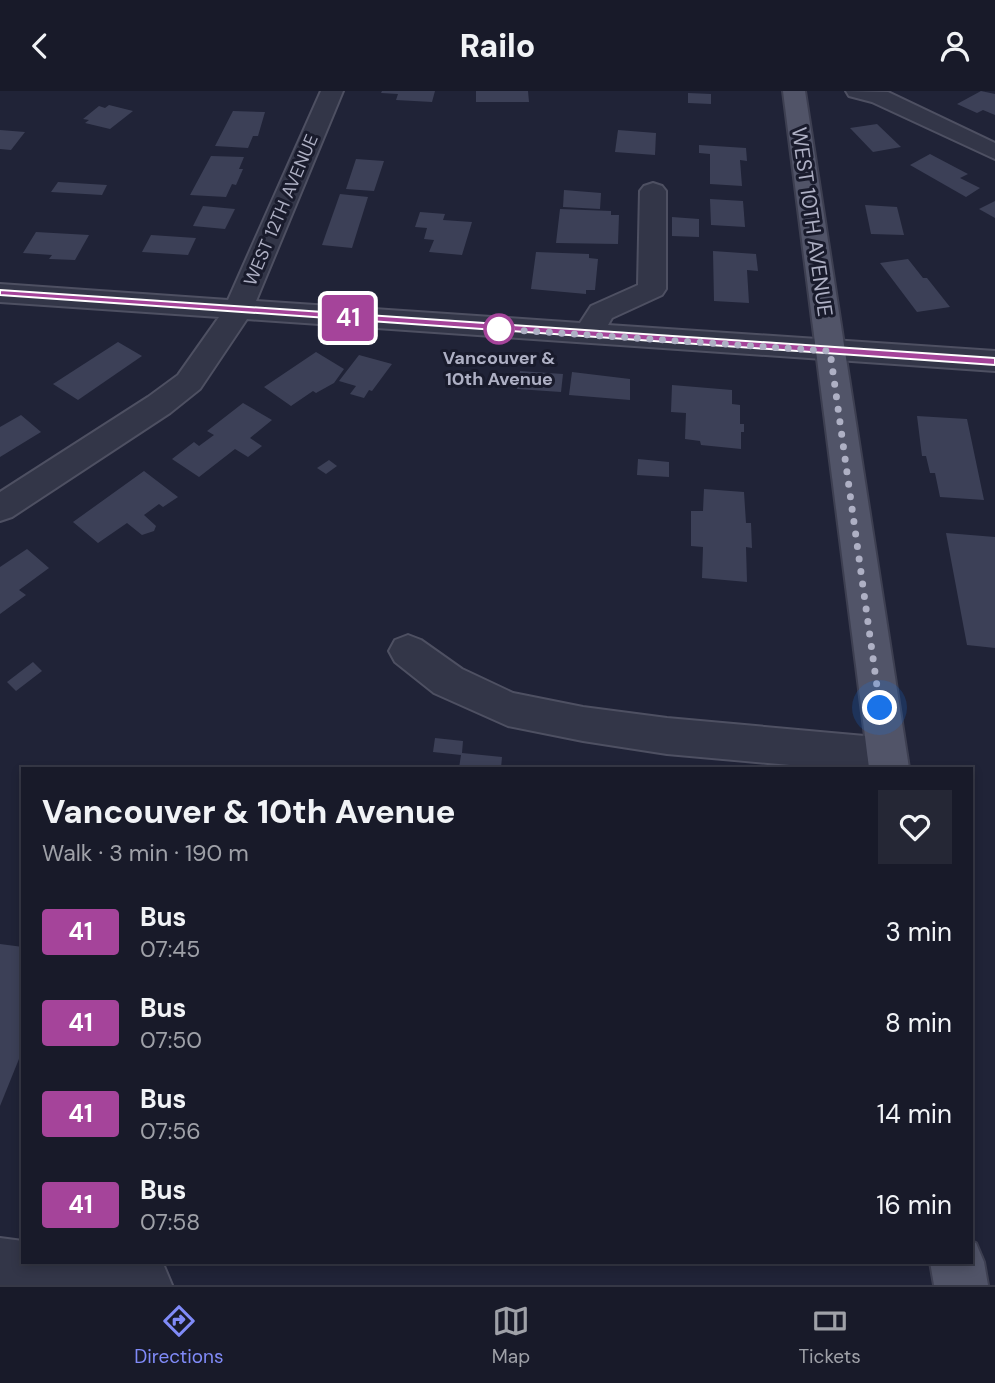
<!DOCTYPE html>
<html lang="en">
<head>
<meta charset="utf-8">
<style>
	:root { --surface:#181a29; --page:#252735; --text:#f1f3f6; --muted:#9fa1a8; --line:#363846; --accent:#808bf8 }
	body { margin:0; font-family:"DM Sans",sans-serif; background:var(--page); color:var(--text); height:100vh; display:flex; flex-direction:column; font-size:26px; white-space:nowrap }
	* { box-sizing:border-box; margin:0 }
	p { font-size:23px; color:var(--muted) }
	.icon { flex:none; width:38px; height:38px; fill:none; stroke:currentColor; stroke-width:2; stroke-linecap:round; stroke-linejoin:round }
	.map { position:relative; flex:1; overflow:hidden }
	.sheet { position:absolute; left:21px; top:676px; width:952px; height:497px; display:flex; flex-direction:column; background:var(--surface); border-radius:0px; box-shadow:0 4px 10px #0003,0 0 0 2px var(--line) }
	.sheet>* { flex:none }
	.badge { padding:0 14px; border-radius:5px; font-size:24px; line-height:46px }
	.you { position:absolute; width:35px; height:35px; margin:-18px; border:5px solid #fff; border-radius:50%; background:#1a73e8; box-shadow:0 0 0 10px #1a73e833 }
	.map>.badge { position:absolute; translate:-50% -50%; box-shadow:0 0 0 4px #fff }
	.round { display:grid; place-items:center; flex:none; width:74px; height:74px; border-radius:0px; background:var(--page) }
	.head { display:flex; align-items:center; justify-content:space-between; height:119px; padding:0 21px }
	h1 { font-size:33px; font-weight:800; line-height:52px }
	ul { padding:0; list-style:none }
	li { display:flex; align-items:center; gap:21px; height:91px; padding:0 21px }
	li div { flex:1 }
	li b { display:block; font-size:26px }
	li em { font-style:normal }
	li .badge { min-width:77px; font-weight:700; text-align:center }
	header { display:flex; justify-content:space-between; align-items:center; height:91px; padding:0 21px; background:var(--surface); font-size:32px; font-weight:800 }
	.tab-bar { display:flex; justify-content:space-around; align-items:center; height:98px; border-top:2px solid var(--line); background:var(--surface); font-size:19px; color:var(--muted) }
	.tab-bar a { display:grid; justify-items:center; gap:4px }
	.tab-bar .selected { color:var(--accent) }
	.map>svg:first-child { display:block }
	.building { fill:#3c4057 }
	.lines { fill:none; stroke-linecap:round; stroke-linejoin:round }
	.minor-casing { stroke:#4e5062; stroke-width:4 }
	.major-casing { stroke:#3d3f51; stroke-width:4 }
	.minor { fill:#333648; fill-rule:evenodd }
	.major { fill:#515468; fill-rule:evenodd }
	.line { fill:#a5449a; stroke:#fff; stroke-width:2 }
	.walk { stroke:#aeb0c4; stroke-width:7; stroke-dasharray:0 12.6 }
	.stop-dot { fill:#fff; stroke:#a5449a; stroke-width:3.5 }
	.labels { text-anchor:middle; stroke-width:6; stroke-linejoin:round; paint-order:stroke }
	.far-street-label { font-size:18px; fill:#aeb0c4; stroke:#191b2c }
	.far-stop-label { font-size:18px; font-weight:bold; fill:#aeb0c4; stroke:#191b2c }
	.street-label { font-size:21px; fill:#aeb0c4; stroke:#191b2c }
</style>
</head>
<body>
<header><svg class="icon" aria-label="back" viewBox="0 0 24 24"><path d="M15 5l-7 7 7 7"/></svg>Railo<svg class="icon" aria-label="person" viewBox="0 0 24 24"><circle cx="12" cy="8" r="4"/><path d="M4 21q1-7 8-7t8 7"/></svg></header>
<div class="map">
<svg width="995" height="1194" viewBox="0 0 995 1194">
	<rect width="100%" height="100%" fill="#202337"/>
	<g class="building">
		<polygon points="382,0 435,0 432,11 396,9 398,3 381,2"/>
		<polygon points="476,0 528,0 529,11 476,11"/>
		<polygon points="981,0 995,3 995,24 983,19 977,22 957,13"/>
		<polygon points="688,2 711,3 711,13 688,12"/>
		<polygon points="109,14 133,20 110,38 85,32 89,29 83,28 99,15 105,17"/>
		<polygon points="233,20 265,21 258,45 253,45 248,57 215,55"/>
		<polygon points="877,33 901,56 873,61 850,37"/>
		<polygon points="0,39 25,41 11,59 0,58"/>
		<polygon points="618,39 656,42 655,64 615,61"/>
		<polygon points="699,54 746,57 747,70 740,69 742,95 710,93 710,63 699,62"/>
		<polygon points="930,63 968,83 960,87 980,97 966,106 910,74"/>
		<polygon points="211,65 244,66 239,78 243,78 236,94 232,93 226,106 190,104"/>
		<polygon points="356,68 384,70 374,100 346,98"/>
		<polygon points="58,91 107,94 102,104 51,101"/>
		<polygon points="564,99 601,102 600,118 563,116"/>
		<polygon points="340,103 368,106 352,157 322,154"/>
		<polygon points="710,108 743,110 745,136 711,134"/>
		<polygon points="995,110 995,127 979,118"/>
		<polygon points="865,114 897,116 904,144 871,143"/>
		<polygon points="203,115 235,118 225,138 193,135"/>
		<polygon points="560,118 611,120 611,124 619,124 618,153 556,152"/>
		<polygon points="420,121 445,123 443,129 472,131 462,164 429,161 434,149 424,148 427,137 415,136"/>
		<polygon points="672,126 699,128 699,146 672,145"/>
		<polygon points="36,141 89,144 75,169 49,168 52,164 23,162"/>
		<polygon points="151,144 196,147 188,164 142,161"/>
		<polygon points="713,160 756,163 758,180 747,179 749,212 714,210"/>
		<polygon points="536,161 589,163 589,167 598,168 595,199 586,199 586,203 531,198"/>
		<polygon points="908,168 923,187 927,187 950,216 917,221 880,172"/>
		<polygon points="118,251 142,265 78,309 53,293"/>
		<polygon points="316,261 344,278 334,292 316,302 313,300 291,315 264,296"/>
		<polygon points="359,264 392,273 372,300 369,299 364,307 350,303 356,295 339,290"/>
		<polygon points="520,280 563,283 561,301 517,298"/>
		<polygon points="572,281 630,288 630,309 569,304"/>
		<polygon points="672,294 732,299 732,313 740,314 740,333 744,333 744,341 741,341 741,358 701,354 700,350 685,348 686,322 671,321"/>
		<polygon points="243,312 272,329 250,347 262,355 248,366 235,358 199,386 172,368 194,351 199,355 214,344 207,340"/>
		<polygon points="21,324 41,341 0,366 0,336"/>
		<polygon points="917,325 967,328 984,409 940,406 935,382 930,382 926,365 922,365"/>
		<polygon points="638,368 669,371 669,386 637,384"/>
		<polygon points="329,369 337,375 326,383 317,377"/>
		<polygon points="144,380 178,406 163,416 159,413 144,424 156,435 154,440 142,444 127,432 98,452 73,431"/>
		<polygon points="704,398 744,401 746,432 751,432 752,457 746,456 747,491 702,487 703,456 691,455 691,420 703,420"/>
		<polygon points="946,442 995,446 995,557 967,554"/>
		<polygon points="27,458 49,477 19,499 26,504 0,523 0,476"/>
		<polygon points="33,571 42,580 16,600 7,591"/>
		<polygon points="435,647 463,650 462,662 502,666 501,677 459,677 461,664 433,661"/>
		<polygon points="0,853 23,856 23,958 0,1015"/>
	</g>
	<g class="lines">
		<g class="minor-casing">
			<g id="minor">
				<polygon points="321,0 343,0 256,210 580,232 591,215 638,194 640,100 644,95 653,92 662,95 666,100 666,198 662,204 612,227 608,234 995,260 995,280 247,228 200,298 170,322 12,426 0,430 0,401 148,306 178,284 219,226 0,211 0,193 228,209"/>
				<polygon points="846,0 888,1 995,52 995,68 872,11 849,5"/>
				<polygon points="408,544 421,549 462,578 513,602 583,616 667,627 887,647 901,652 907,665 902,677 824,677 667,663 583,650 508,635 434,602 395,571 389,560 395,549"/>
				<polygon points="0,1147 23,1150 23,1171 155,1171 164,1175 172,1194 0,1194"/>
			</g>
		</g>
		<g class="major-casing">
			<g id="major">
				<polygon points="783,0 805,0 909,677 869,677"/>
				<polygon points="971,1150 976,1152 984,1171 988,1194 934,1194 930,1171 971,1171"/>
			</g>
		</g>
		<use href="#minor" class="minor"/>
		<use href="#major" class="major"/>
	</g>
	<polygon class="line" points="0,199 995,267 995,274 0,204"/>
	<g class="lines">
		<polyline class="walk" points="499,238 830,260 880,617"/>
	</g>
	<circle class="stop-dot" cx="499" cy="238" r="14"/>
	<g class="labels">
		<g class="far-street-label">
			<text transform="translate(281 119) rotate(-67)" y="6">WEST 12TH AVENUE</text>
		</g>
		<g class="far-stop-label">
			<text x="499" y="273">Vancouver &amp;<tspan x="499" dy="21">10th Avenue</tspan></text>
		</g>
		<g class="street-label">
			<text transform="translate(812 131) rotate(82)" y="7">WEST 10TH AVENUE</text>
		</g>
	</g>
</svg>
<div class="you" style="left:880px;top:617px"></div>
<b class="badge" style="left:348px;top:227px;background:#a5449a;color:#fff">41</b>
<section class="sheet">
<div class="head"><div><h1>Vancouver &amp; 10th Avenue</h1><p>Walk · 3 min · 190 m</p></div><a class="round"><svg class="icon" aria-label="heart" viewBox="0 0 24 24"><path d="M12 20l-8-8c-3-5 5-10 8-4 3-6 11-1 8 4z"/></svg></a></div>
<ul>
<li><span class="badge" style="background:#a5449a;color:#fff">41</span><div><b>Bus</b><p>07:45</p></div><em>3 min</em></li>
<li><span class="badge" style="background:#a5449a;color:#fff">41</span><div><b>Bus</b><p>07:50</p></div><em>8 min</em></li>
<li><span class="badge" style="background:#a5449a;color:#fff">41</span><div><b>Bus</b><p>07:56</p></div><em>14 min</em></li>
<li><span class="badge" style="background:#a5449a;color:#fff">41</span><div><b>Bus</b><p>07:58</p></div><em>16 min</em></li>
</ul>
</section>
</div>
<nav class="tab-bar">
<a class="selected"><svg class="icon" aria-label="directions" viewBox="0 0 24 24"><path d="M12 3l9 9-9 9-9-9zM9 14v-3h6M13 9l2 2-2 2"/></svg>Directions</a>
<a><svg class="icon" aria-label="map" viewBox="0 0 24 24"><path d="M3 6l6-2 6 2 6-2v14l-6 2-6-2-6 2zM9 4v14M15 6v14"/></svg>Map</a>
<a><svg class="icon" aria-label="tickets" viewBox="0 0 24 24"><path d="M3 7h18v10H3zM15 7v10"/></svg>Tickets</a>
</nav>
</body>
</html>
